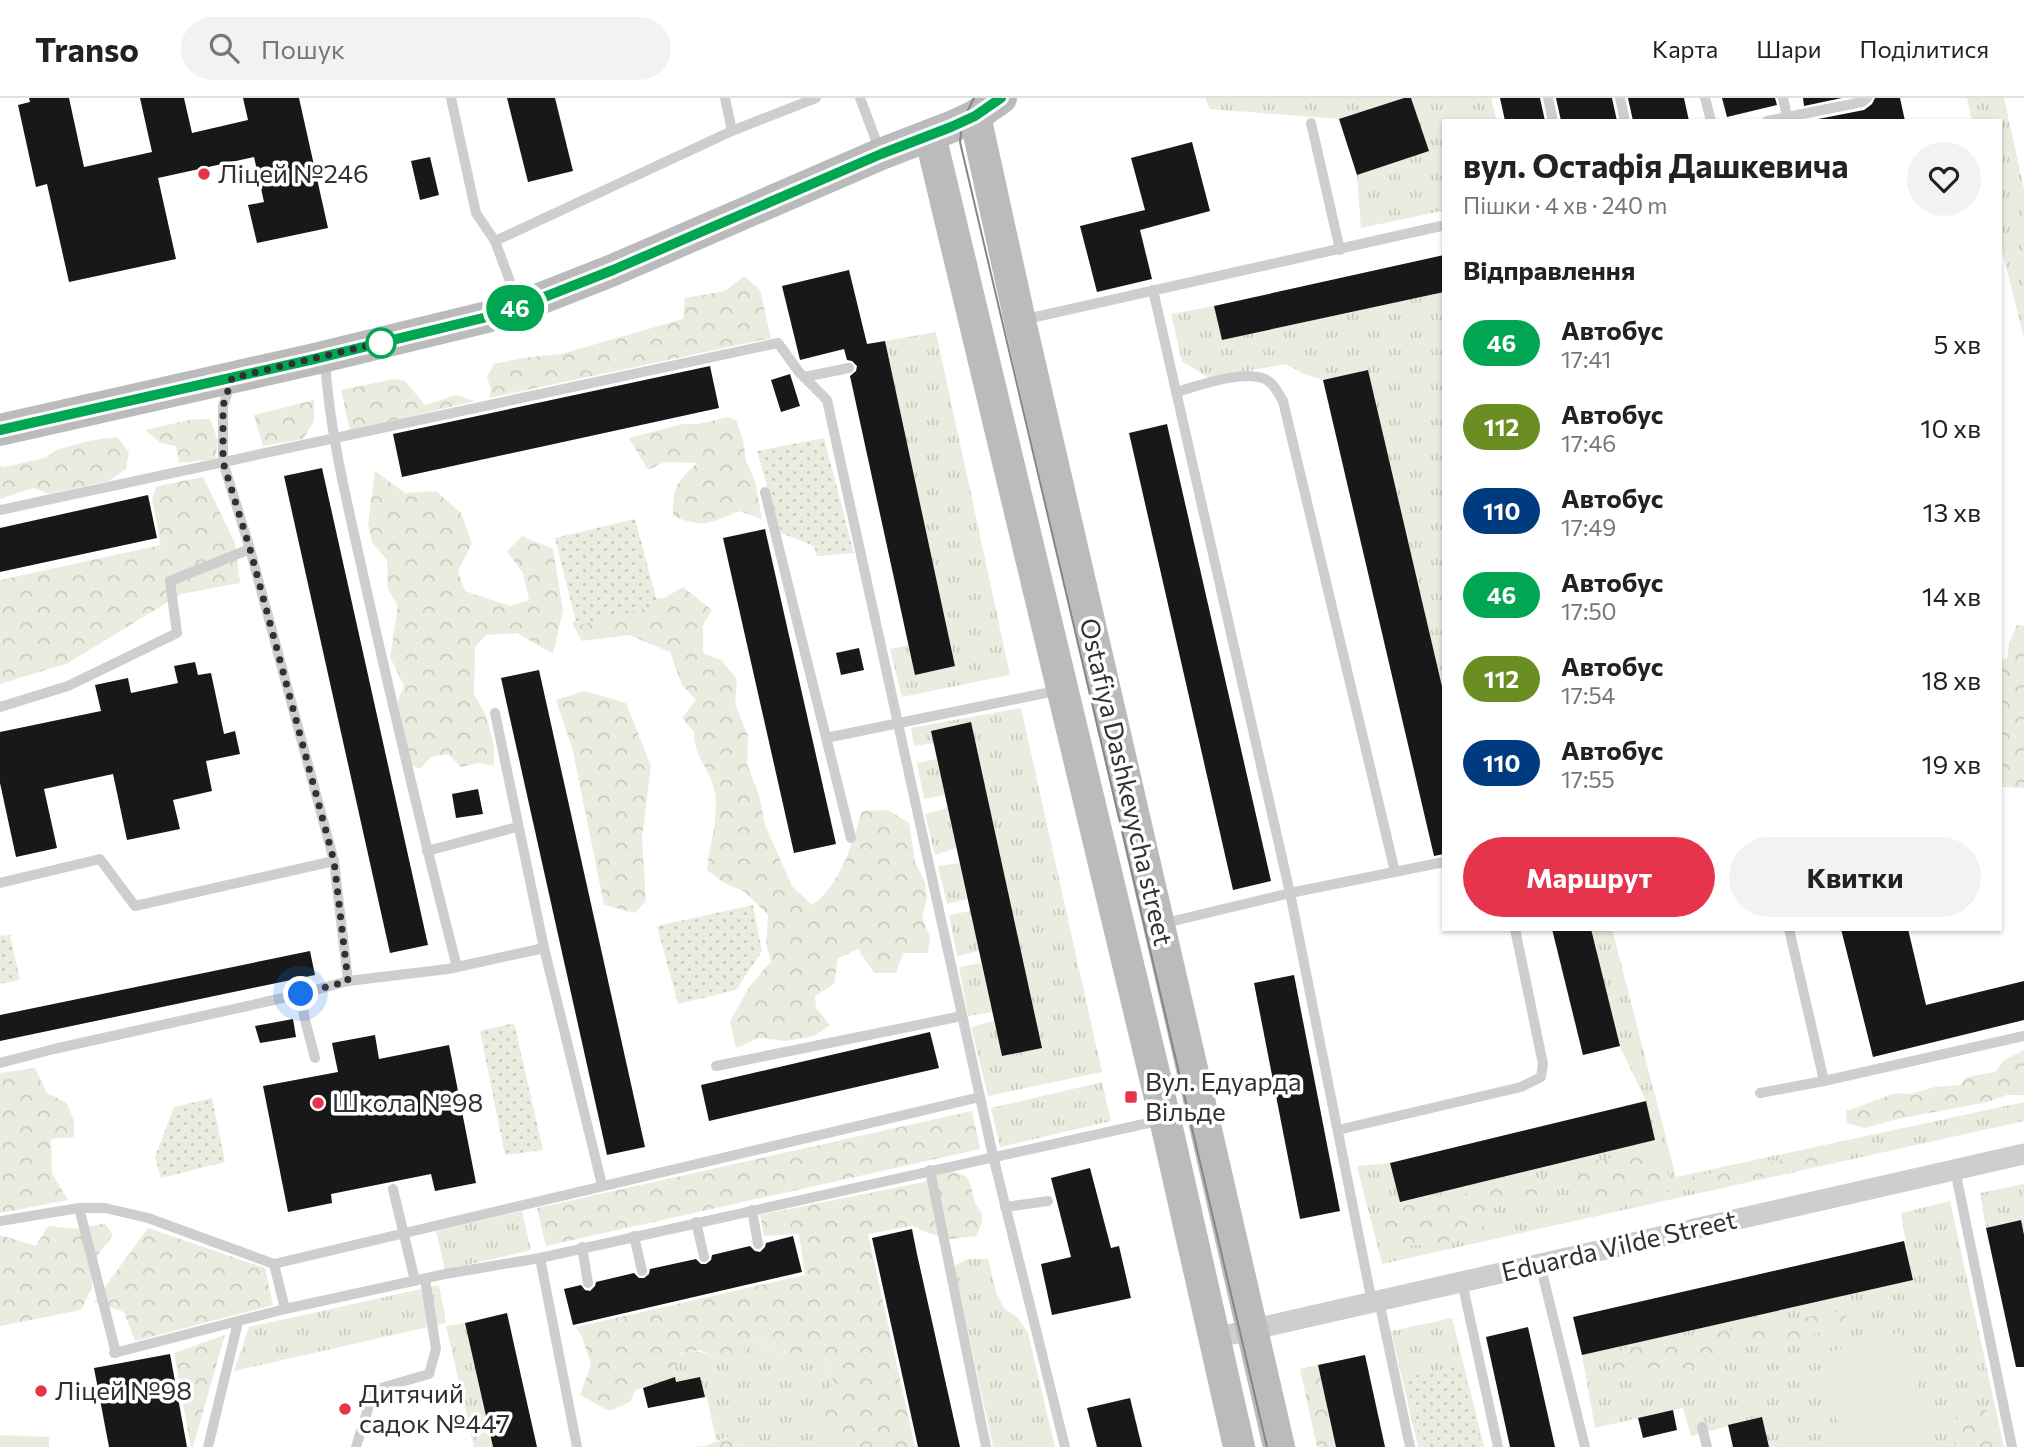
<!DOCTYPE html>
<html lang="uk">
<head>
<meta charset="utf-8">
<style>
	:root { --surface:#fff; --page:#f2f2f2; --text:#222; --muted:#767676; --line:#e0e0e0; --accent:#e6344c }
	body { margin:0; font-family:Commissioner,sans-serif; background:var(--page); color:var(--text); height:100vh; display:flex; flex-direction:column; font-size:26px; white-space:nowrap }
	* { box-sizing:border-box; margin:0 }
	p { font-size:23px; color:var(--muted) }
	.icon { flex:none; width:38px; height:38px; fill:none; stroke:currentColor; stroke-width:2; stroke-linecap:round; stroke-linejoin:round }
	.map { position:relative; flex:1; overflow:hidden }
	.sheet { position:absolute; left:1442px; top:21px; width:560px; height:812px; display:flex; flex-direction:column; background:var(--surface); border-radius:0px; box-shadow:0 2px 5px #0004 }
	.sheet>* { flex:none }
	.badge { padding:0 14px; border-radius:23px; font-size:24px; line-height:46px }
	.you { position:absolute; width:35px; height:35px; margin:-18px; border:5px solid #fff; border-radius:50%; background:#1a73e8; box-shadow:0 0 0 10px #1a73e833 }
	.map>.badge { position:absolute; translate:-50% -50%; box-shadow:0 0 0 4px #fff }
	h2 { padding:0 21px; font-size:26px; line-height:63px }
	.round { display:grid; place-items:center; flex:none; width:74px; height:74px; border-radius:37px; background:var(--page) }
	.overview { display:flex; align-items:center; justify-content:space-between; height:119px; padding:0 21px }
	h1 { font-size:33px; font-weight:700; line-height:52px }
	.button { display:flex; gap:14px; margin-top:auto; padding:14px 21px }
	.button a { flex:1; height:80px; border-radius:42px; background:var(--accent); color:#fff; font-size:28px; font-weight:700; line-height:80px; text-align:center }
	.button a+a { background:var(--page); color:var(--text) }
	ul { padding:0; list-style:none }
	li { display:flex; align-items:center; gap:21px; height:84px; padding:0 21px }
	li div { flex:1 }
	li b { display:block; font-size:26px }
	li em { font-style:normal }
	li .badge { min-width:77px; font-weight:700; text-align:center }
	header { display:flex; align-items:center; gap:42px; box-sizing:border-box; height:98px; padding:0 35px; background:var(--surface); border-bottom:2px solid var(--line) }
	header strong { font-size:33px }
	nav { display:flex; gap:38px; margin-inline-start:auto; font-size:24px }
	.search { width:490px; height:63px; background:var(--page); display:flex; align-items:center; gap:18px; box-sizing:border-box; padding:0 24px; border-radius:38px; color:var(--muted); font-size:26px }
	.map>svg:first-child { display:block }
	.grass { fill:url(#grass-tufts) }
	.forest { fill:url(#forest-crowns) }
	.park { fill:url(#park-dots) }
	.garden { fill:#e8eddf }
	.building { fill:#181818 }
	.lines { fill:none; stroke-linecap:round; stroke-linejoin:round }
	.lane { stroke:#cecece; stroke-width:10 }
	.street { stroke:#cecece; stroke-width:21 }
	.secondary { stroke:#bbb; stroke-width:32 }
	.tram { stroke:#868686; stroke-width:2 }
	.line-casing { stroke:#fff; stroke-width:16 }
	.line { stroke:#00a651; stroke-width:10 }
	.walk { stroke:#313131; stroke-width:7; stroke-dasharray:0 12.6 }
	.poi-dot { fill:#e6344c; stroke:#fff; stroke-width:2.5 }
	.stop-dot { fill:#fff; stroke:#00a651; stroke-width:3.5 }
	.labels { text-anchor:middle; stroke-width:7; stroke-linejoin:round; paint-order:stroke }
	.poi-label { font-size:26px; fill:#313131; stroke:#fff; text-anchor:start }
	.street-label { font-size:26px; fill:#313131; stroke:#fff }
</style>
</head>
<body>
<header>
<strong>Transo</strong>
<div class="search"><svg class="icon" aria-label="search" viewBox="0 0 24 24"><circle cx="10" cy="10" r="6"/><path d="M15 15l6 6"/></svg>Пошук</div>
<nav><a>Карта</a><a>Шари</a><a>Поділитися</a></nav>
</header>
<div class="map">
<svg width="2024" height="1349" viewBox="0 0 2024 1349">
	<defs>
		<pattern id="grass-tufts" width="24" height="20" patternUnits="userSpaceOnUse" patternTransform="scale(1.75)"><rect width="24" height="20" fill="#e8eddf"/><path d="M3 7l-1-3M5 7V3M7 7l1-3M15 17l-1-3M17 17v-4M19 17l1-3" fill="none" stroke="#c7ccc0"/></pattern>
		<pattern id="forest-crowns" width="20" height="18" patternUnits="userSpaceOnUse" patternTransform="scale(1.75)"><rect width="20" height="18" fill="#e8eddf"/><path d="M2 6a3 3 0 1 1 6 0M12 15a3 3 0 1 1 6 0" fill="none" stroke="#c7ccc0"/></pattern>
		<pattern id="park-dots" width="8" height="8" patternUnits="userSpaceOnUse" patternTransform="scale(1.75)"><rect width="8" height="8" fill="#e8eddf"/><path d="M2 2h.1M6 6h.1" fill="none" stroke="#c7ccc0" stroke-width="1.8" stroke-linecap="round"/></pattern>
	</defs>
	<rect width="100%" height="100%" fill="#fff"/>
	<g class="grass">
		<polygon points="1205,0 1404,0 1339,21 1210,11"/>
		<polygon points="1411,0 1491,0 1497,23 1444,23 1444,116 1442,113 1361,130 1357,77 1428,53"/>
		<polygon points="1967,0 2004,0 2024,91 2024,240 2000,144 2000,23 1972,23"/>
		<path d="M 1444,194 L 1444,597 L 1368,272 C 1328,281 1323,288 1286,266 L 1209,280 L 1182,263 L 1171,216 L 1214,208 L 1222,242 Z"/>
		<polygon points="936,234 1010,577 902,599 890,551 909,547 955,567 885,243"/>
		<polygon points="1021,610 1102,974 988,998 971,929 994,923 1002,958 1041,949 971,625 931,633 934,645 914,648 911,630"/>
		<polygon points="937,661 945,697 924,701 917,665"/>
		<polygon points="948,710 956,750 935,757 925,716"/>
		<polygon points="960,765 967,801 947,806 938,768"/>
		<polygon points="970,813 979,853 957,858 949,817"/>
		<polygon points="1591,831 1612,831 1676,1079 2024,1004 2024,1023 1382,1166 1357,1068 1390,1065 1401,1104 1655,1042 1646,1003 1620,949"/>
		<polygon points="981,865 992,914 968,918 959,869"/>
		<polygon points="1102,984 1111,1023 1000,1049 991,1010"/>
		<polygon points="2024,1086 2024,1137 2020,1122 1986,1130 1980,1095"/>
		<polygon points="1950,1103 2004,1349 1769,1349 1762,1319 1691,1338 1683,1310 1595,1330 1582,1257 1912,1182 1901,1115"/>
		<polygon points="522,1113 531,1152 445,1172 436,1133"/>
		<polygon points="967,1161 988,1161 996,1194 1004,1210 1018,1220 1028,1235 1055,1349 993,1349 954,1168"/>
		<polygon points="439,1187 446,1225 234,1273 249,1229"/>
		<polygon points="1452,1220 1484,1349 1418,1349 1391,1233"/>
		<polygon points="465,1225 493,1349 474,1349 446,1228"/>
		<path d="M 757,1241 L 780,1256 L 823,1252 L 833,1279 L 830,1298 L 840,1349 L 744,1349 L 730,1338 L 716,1343 L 707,1299 L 705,1299 L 699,1279 L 691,1281 L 692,1287 L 678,1290 L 675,1280 L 666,1282 L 667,1289 L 652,1287 L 634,1292 C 638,1284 645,1283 652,1278 C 675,1262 685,1242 715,1261 L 744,1244 Z"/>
	</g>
	<g class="forest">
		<polygon points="744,178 760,192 771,240 489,300 491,292 487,279 494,266 523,260 561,256 683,221 685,200 725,193"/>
		<polygon points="394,281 405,283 425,307 456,297 475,303 350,333 341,292"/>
		<polygon points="314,302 314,323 303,341 263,348 254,317"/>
		<path d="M 728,319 L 736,322 L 743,342 L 746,363 L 755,383 L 762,421 L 739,413 C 709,426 703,430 673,418 C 673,388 676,385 697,365 L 664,364 L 648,372 L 629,340 L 682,326 L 700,326 Z"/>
		<polygon points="194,321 210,321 218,343 215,361 179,365 176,348 161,345 145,332"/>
		<polygon points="117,339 129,354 126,371 109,383 49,396 33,390 0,401 0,367 4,369 45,360 56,352 88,343"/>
		<polygon points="375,373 405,395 436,393 461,415 472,445 458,473 465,493 510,508 529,502 523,475 507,453 522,438 553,451 563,512 553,556 517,535 486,537 475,549 474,596 486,618 494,647 494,668 478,665 461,669 448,656 431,659 420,671 409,666 398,602 404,588 390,559 398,508 388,491 387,462 372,444 368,426"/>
		<polygon points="203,379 235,445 240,485 181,496 68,565 0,586 0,482 161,447 152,400 157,388"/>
		<path d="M 683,489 L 712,512 L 703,527 L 703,555 L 721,562 L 737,581 L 735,606 L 748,638 L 747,666 L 759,697 L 765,727 L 792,788 L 812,807 C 841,787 852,746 862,713 L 888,712 L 909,725 L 915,764 L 925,784 L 927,799 L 922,820 L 930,838 L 928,855 L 903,855 L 896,875 L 874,875 L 858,851 L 838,860 L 834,886 L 815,898 L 816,910 L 830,927 L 814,938 L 786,943 L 759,940 L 736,950 L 730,923 L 750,888 L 771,863 L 766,845 L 768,817 L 745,794 L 723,784 L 707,772 C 709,747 719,721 715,695 C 711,671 694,661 694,634 L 682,620 L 696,602 L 682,587 L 670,554 L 629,537 L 582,543 L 572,525 L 594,507 L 664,500 Z"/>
		<polygon points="2017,527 2024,528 2024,690 2000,689 2000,562 2007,560 2009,545"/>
		<polygon points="584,593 626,605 651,668 642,740 646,803 635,815 604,807 573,653 556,602"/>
		<polygon points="2024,952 2024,997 2007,997 1988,1004 1902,1020 1865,1030 1847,1025 1846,1013 1896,995 1910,996 1935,989 1960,987 1967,979 1995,974 2003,963"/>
		<polygon points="35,970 47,995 67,1005 74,1023 74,1039 51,1041 52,1075 68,1102 0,1115 0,975"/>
		<polygon points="972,1013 980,1051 546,1148 537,1110"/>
		<path d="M 1642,1050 C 1662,1060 1671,1070 1669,1093 C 1653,1102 1625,1107 1607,1103 C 1598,1101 1589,1097 1579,1094 L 1576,1079 L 1589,1063 L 1631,1057 Z"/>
		<polygon points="1822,1052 1833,1052 1836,1058 1832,1064 1708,1091 1694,1093 1682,1091 1686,1082 1691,1079 1800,1059"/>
		<path d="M 951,1072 L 967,1079 C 975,1093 970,1102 982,1115 L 982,1125 L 976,1138 L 951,1141 L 928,1135 L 912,1128 L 868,1136 L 915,1349 L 840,1349 L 821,1325 L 822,1306 C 840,1287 831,1273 823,1253 L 780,1256 L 757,1241 L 745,1244 L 744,1260 L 732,1267 L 715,1261 L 701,1252 L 681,1255 L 674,1273 L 638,1286 L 630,1304 L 609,1313 L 580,1297 L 591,1267 L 582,1239 L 576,1229 L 805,1177 L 799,1136 L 764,1138 L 760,1117 L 924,1084 L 936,1076 Z"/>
		<path d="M 1546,1079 L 1556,1082 L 1555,1091 L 1530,1099 L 1516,1099 L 1503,1106 L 1495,1107 L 1489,1112 C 1489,1119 1485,1128 1480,1132 C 1462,1144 1414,1151 1393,1145 C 1388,1143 1383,1139 1379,1137 L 1379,1128 L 1385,1114 L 1410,1106 L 1421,1107 L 1467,1095 L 1477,1090 L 1491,1090 L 1503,1085 L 1522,1086 Z"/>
		<polygon points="105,1125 113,1137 98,1157 91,1191 81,1212 0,1228 0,1137 36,1148 48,1128 80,1131"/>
		<polygon points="148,1130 265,1170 273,1207 135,1243 124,1214 94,1204"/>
		<polygon points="1842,1213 1847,1218 1841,1227 1785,1247 1732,1248 1715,1252 1707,1263 1679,1277 1614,1274 1608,1268 1613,1258 1624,1251"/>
		<polygon points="225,1237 193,1349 191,1349 174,1255"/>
		<polygon points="1318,1267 1336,1349 1317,1349 1300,1271"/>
		<polygon points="1974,1306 1985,1311 1994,1324 1993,1332 2000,1349 1972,1349 1954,1346 1950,1333 1955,1323"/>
		<polygon points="731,1338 744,1349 693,1349 705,1348"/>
	</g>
	<g class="park">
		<polygon points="824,340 854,455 817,458 814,448 781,435 757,353"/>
		<polygon points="635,421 658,507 577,528 555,440"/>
		<polygon points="753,807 762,853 736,892 678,906 657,828"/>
		<polygon points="10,837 20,882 0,886 0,838"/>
		<polygon points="514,925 543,1052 505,1057 480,933"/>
		<polygon points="212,1000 225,1064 161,1080 155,1059 174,1009"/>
		<polygon points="1462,1268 1482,1349 1421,1349 1406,1279"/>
	</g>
	<g class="garden">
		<polygon points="1901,1234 1933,1346 1923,1349 1844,1349 1818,1257"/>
		<polygon points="0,1337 49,1339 49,1349 0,1349"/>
	</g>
	<g class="building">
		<polygon points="29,0 69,0 84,69 152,54 140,0 184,0 192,35 248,22 243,0 299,0 328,130 257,145 248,107 264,104 254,59 158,80 176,161 69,184 47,86 36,89 18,7 30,4"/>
		<polygon points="507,0 555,0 573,73 528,84"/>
		<polygon points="1404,0 1411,0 1429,53 1357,77 1339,21"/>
		<polygon points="1500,0 1540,0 1545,23 1505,23"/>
		<polygon points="1556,0 1612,0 1617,23 1561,23"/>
		<polygon points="1628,0 1684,0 1689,23 1633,23"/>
		<polygon points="1722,0 1775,0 1777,7 1727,19"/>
		<polygon points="1803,0 1842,0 1804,8"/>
		<polygon points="1875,0 1900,0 1905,23 1808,23 1864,12 1872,6"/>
		<polygon points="1192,44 1210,113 1140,132 1152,181 1097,194 1080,128 1145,112 1131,60"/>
		<polygon points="430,59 439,97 420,102 411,63"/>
		<polygon points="1444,157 1444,194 1222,242 1214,208"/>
		<polygon points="849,172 867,246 885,243 955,568 915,577 850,278 856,273 857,268 852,263 847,262 844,251 800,262 782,188"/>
		<polygon points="710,268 719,310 402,379 393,336"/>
		<polygon points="1368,272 1444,597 1444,756 1434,758 1323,282"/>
		<polygon points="790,276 800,308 781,314 771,282"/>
		<polygon points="1167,326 1271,783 1233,792 1129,335"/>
		<polygon points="322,370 428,847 390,855 284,378"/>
		<polygon points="148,397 157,440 0,474 0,430"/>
		<polygon points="765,431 836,746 794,755 723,440"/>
		<polygon points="859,550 864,572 841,577 836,555"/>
		<polygon points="195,564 198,577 211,575 224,636 235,633 240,656 206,663 212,693 173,702 180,731 127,742 113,676 44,691 57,750 16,759 0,685 0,634 101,613 95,587 128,580 131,595 178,585 174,568"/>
		<polygon points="539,572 645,1049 607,1057 501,580"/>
		<polygon points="971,624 1042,950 1002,958 931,633"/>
		<polygon points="478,691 483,716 456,720 452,696"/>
		<polygon points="1552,831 1591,831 1620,948 1583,957"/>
		<polygon points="1841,831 1908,831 1926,907 2024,883 2024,922 1873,959"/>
		<polygon points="310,853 315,877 0,943 0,917"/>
		<polygon points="1294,877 1340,1113 1300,1121 1254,885"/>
		<polygon points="293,921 296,939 260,945 255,928"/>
		<polygon points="930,934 939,970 709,1023 701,987"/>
		<polygon points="375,937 379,961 449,947 476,1085 435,1093 431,1076 331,1096 332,1105 288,1114 263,988 338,974 332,945"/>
		<polygon points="1646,1003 1655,1042 1400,1104 1390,1065"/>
		<polygon points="1090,1070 1111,1150 1119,1148 1131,1200 1052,1217 1041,1166 1071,1159 1051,1080"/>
		<polygon points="2021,1122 2024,1137 2024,1269 2016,1269 1986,1130"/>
		<polygon points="912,1131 917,1156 960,1349 918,1349 872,1140"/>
		<polygon points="793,1138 802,1174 573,1227 564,1191 581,1187 585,1192 590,1193 595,1188 596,1184 634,1175 639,1180 644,1180 649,1176 650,1171 696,1161 701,1166 706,1166 711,1162 712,1157 750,1148 755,1153 760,1154 765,1149 766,1145"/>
		<polygon points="1904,1143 1913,1182 1582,1257 1573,1219"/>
		<polygon points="507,1215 523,1287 537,1349 493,1349 465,1225"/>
		<polygon points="1528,1229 1555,1349 1510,1349 1486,1239"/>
		<polygon points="170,1256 187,1349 109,1349 94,1270"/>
		<polygon points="1365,1257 1385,1349 1336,1349 1318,1267"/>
		<polygon points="675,1279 676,1284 700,1279 705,1299 648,1310 643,1290"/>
		<polygon points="1130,1300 1142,1349 1097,1349 1087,1310"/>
		<polygon points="1673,1312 1677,1332 1643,1340 1638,1320"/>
		<polygon points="1762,1319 1769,1349 1733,1349 1728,1327"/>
	</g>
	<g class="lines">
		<g class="lane">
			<polyline points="451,0 476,115 495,143 518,205"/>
			<polyline points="725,0 732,33"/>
			<polyline points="860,0 880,53"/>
			<polyline points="1548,0 1553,23"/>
			<polyline points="1620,0 1625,23"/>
			<polyline points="1705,0 1711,23"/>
			<polyline points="1783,0 1787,18"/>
			<polyline points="1767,23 1862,4 1867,0"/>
			<polyline points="1311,25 1340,152"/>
			<polyline points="495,143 732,33 816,0"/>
			<polyline points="1153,192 1290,795 1372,1204"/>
			<polyline points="1022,222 1441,128"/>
			<path d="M 325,260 C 329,336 349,411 365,485 C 394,614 424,741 457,869"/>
			<polyline points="804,279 849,270"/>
			<polyline points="231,284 223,308 223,364 250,451 334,763 348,883"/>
			<path d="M 1176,294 C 1198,288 1244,271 1265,281 C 1274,285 1278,295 1283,303 L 1395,774"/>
			<polyline points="765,394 851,740"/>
			<polyline points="0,412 778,245 799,274 827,302 993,1058 1065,1349"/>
			<polyline points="0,609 68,588 177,535 170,483 250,451"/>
			<polyline points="495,615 544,850 602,1087"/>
			<polyline points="826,640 1060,592"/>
			<polyline points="427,753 517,729"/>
			<polyline points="0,785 100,761 135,808 334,763"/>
			<polyline points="1161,826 1290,795 1444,764"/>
			<polyline points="1789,831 1824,983 2024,938"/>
			<polyline points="301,896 304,918 315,960"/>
			<polyline points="0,965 54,951 301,896 348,883 448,871 544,850"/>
			<polyline points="716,968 962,918"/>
			<polyline points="1760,995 1824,983"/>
			<polyline points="1338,1032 1521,989 1541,979 1543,966 1515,831"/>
			<polyline points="930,1072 986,1349"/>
			<polyline points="1955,1072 2012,1349"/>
			<polyline points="393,1091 415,1183"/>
			<polyline points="1005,1109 1048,1103"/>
			<polyline points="79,1110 116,1255"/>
			<polyline points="752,1112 758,1146"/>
			<polyline points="0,1123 79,1110 105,1110 148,1120 274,1166 980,999"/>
			<polyline points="696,1124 704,1159"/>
			<polyline points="634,1138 642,1173"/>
			<polyline points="582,1149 588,1185"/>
			<polyline points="540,1160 577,1349"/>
			<polyline points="274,1166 285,1211"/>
			<polyline points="1540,1166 1585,1349"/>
			<polyline points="1462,1184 1498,1349"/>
			<polyline points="1379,1203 1410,1349"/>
			<polyline points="114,1255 285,1211 445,1176 540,1160 1162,1022"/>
			<polyline points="1702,1329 1707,1349"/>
			<polyline points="208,1349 238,1224"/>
			<polyline points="356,1349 374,1292 429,1276 436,1251 425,1181"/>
		</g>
		<polyline class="street" points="1215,1240 2024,1056"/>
		<g class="secondary">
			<polyline points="975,18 1020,223 1279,1349"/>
			<polyline points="930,37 1165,1021 1239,1349"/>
			<polyline points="0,332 310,262 487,219 519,209 613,172 881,56 951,29 975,18 1001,0"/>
		</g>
		<polyline class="tram" points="974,0 962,24 960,44 1267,1349"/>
	</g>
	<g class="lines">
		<g class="line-casing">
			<polyline id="line" points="0,332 310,262 487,219 519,209 613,172 881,56 951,29 975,18 1001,0"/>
		</g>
		<use href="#line" class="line"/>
		<polyline class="walk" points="301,896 348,883 334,763 250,451 223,364 223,308 232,280 387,243 381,245"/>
	</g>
	<g class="poi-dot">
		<circle cx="204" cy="76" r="7"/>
		<rect x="1124" y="992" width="14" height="14" rx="3.5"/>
		<circle cx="318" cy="1005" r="7"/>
		<circle cx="41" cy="1293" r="7"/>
		<circle cx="345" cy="1311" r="7"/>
	</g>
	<circle class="stop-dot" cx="381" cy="245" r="14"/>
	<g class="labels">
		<g class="poi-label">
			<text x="218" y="85">Ліцей №246</text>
			<text x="1145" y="993">Вул. Едуарда<tspan x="1145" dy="30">Вільде</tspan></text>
			<text x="332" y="1014">Школа №98</text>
			<text x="55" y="1302">Ліцей №98</text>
			<text x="359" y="1305">Дитячий<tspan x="359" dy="30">садок №447</tspan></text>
		</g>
		<g class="street-label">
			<text transform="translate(1126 684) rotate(77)" y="9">Ostafiya Dashkevycha street</text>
			<text transform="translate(1619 1148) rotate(-13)" y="9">Eduarda Vilde Street</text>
		</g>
	</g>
</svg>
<div class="you" style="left:301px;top:896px"></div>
<b class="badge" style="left:515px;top:210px;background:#00a651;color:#fff">46</b>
<section class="sheet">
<div class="overview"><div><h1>вул. Остафія Дашкевича</h1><p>Пішки · 4 хв · 240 m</p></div><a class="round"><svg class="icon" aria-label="heart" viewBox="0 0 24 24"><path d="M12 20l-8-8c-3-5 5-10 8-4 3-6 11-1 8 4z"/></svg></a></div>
<h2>Відправлення</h2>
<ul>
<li><span class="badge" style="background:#00a651;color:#fff">46</span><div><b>Автобус</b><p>17:41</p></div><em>5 хв</em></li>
<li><span class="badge" style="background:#6b8e23;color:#fff">112</span><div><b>Автобус</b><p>17:46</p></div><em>10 хв</em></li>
<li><span class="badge" style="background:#003b80;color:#fff">110</span><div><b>Автобус</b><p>17:49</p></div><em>13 хв</em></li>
<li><span class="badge" style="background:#00a651;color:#fff">46</span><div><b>Автобус</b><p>17:50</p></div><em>14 хв</em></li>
<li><span class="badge" style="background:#6b8e23;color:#fff">112</span><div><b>Автобус</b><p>17:54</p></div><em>18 хв</em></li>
<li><span class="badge" style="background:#003b80;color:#fff">110</span><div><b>Автобус</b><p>17:55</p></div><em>19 хв</em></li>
</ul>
<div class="button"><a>Маршрут</a><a>Квитки</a></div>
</section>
</div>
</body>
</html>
